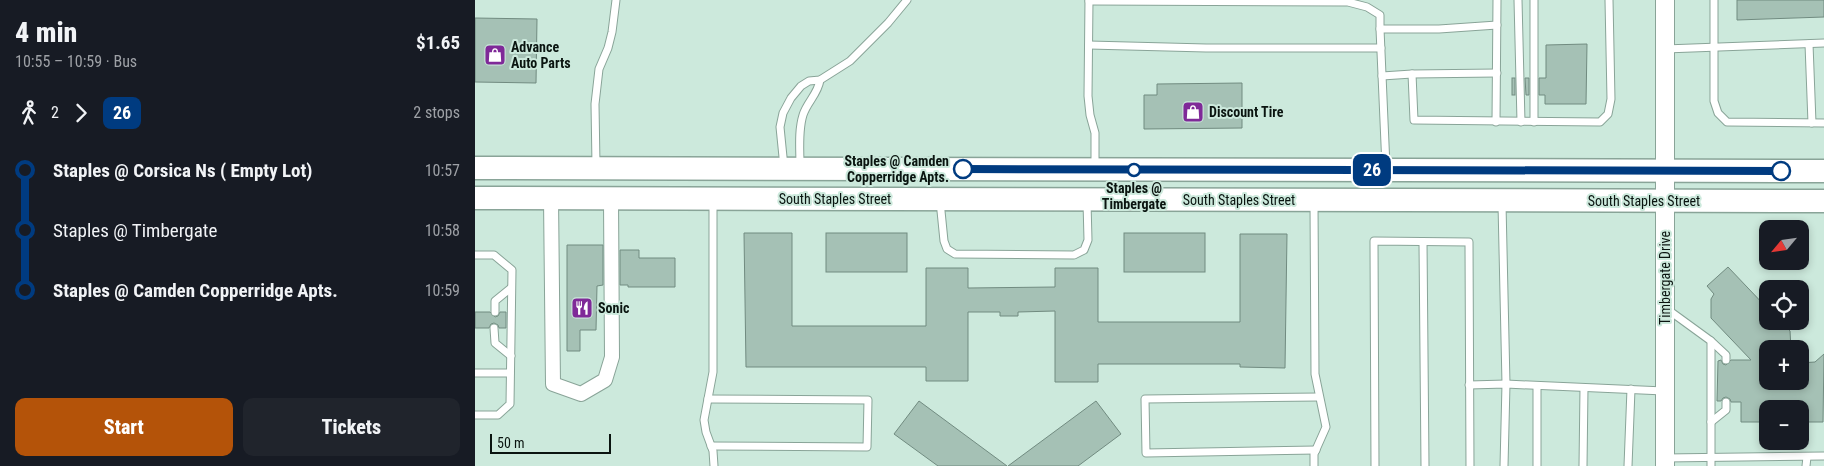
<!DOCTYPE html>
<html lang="en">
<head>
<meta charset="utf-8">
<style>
	:root { --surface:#171b24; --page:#20242c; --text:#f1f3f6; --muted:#9ea1a6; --accent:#b45309 }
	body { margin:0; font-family:"Roboto Condensed",sans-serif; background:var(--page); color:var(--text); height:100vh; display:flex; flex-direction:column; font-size:19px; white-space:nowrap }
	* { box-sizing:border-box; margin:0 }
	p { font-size:16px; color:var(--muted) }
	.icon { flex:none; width:28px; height:28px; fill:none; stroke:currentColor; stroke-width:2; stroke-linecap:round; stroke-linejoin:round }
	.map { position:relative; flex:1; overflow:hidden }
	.sheet { display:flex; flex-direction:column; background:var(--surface); width:475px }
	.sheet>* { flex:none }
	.badge { padding:0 10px; border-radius:8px; font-size:18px; line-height:32px }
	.needle { width:32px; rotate:241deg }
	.buttons { position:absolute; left:1284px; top:220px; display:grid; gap:10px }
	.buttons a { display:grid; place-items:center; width:50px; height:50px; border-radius:10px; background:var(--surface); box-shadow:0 2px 8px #0003; font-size:25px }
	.scale { position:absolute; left:15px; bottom:12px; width:121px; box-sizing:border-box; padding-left:5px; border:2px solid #0a1410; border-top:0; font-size:14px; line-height:18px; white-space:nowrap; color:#0a1410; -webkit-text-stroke:4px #cce9dc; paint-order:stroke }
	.map>.badge { position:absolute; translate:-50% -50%; box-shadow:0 0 0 2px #fff }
	.legs { display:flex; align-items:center; gap:8px; height:55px; padding:0 15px; font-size:16px }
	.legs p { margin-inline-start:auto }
	.overview { display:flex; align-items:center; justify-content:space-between; height:85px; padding:0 15px }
	h1 { font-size:28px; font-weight:800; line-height:38px }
	.action { display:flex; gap:10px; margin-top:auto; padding:10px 15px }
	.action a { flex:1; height:58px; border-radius:10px; background:var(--accent); color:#fff; font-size:20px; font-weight:800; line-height:58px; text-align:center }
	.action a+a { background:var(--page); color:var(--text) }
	ul { padding:0 15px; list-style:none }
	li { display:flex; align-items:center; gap:18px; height:60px; font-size:19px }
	li i { display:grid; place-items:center; width:8px; height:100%; margin:0 6px; background:currentColor }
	li i::after { content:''; width:12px; height:12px; margin:-6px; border:4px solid; border-radius:50%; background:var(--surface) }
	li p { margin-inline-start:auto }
	li:first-child i { background:linear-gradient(#0000 50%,currentColor 0) }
	li:last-child i { background:linear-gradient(currentColor 50%,#0000 0) }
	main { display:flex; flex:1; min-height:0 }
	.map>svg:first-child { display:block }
	.building { fill:#a5c1b5; stroke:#718b80 }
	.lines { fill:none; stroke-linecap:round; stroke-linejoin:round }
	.service-casing { stroke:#89a498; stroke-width:9 }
	.minor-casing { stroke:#89a498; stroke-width:16 }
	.tertiary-casing { stroke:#89a498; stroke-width:20 }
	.primary-casing { stroke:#89a498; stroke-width:25 }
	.service { stroke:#fff; stroke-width:7 }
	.minor { stroke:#fff; stroke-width:14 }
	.tertiary { stroke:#fff; stroke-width:18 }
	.primary { stroke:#fff; stroke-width:22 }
	.line-1-casing { stroke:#fff; stroke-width:11 }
	.line-1 { stroke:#003b80; stroke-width:8 }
	.stop-1-dot { fill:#fff; stroke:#003b80; stroke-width:2.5 }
	.labels { text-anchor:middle; stroke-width:4; stroke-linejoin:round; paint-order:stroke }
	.poi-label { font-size:14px; font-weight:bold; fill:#0a1410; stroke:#cce9dc; text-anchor:start }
	.stop-label { font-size:14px; font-weight:bold; fill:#0a1410; stroke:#cce9dc; text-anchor:end }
	.street-label { font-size:14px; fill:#0a1410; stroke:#cce9dc }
</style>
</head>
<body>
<main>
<section class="sheet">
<div class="overview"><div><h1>4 min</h1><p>10:55 – 10:59 · Bus</p></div><b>$1.65</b></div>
<div class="legs"><svg class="icon" aria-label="walk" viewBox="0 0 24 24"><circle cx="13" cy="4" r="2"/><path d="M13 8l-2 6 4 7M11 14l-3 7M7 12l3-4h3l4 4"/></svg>2<svg class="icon" aria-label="forward" viewBox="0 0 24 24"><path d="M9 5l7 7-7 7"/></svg><b class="badge" style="background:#003b80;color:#fff">26</b><p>2 stops</p></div>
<ul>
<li><i style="color:#003b80"></i><b>Staples @ Corsica Ns ( Empty Lot)</b><p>10:57</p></li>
<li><i style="color:#003b80"></i><span>Staples @ Timbergate</span><p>10:58</p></li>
<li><i style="color:#003b80"></i><b>Staples @ Camden Copperridge Apts.</b><p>10:59</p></li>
</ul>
<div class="action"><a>Start</a><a>Tickets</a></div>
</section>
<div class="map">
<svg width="1349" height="466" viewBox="0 0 1349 466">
	<rect width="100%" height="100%" fill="#cce9dc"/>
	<g class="building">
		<polygon points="1262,0 1349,0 1349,17 1262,20"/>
		<polygon points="0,18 62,19 61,83 0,82"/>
		<polygon points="1112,44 1111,104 1070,104 1070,95 1064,95 1064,78 1071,78 1071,45"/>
		<rect x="1037" y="78" width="3" height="17"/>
		<polygon points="1050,78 1054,78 1054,95 1051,95"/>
		<polygon points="767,83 767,128 669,129 669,95 682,95 682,84"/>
		<polygon points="269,233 317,233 317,326 451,326 451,268 493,268 493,288 580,287 580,268 623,268 623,322 765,322 765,234 812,234 810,368 765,367 765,364 623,364 623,382 580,382 580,311 543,312 543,316 525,316 525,312 493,312 493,381 451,381 451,367 271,367"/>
		<rect x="351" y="233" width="81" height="39"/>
		<rect x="649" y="233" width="81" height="39"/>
		<polygon points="92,245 128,245 128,285 122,286 121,330 105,330 105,351 92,351"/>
		<polygon points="145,250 164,250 164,258 200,258 200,287 153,287 153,285 145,285"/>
		<polygon points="1253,267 1292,308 1292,321 1306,321 1315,331 1316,349 1292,349 1292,381 1325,381 1325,363 1340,362 1349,354 1348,422 1325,422 1325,409 1292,409 1292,422 1266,422 1266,402 1256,402 1255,399 1251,397 1248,398 1246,401 1242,401 1243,361 1246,360 1248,364 1251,365 1256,360 1276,360 1236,318 1236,299 1239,294 1232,286"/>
		<polygon points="0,312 15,312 20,317 23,316 25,312 31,312 31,328 24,328 23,325 19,323 16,324 14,328 0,328"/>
		<polygon points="444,401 532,466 463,466 419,434"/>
		<polygon points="621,401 646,434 603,466 533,466"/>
	</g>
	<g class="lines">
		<g class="service-casing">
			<g id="service">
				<polyline points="614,0 613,96 615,115 620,133 620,166"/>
				<polyline points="1043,0 1046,122"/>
				<polyline points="1239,0 1239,101 1243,113 1252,122 1349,123"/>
				<polyline points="614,1 873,2 892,7 905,15 905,29"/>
				<polyline points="1334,44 1337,123"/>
				<polyline points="614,45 731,48 906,48"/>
				<polyline points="1190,49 1349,43"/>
				<polyline points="937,74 939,120 1125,122 1133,114 1136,99 1134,0"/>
				<polyline points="907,76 937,74 1022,73"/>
				<polyline points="1021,122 1022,0"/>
				<polyline points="1059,122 1059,0"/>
				<polyline points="121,165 120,104 124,69 133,48 137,32 141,0"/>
				<path d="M 325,166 C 325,149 323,131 328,115 C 332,102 343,94 345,80"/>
				<polyline points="309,167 305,127 308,113 316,98 326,86 334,81 345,80 375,61 413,23 432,0"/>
				<polyline points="911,167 905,29 964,29 1022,25"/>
				<polyline points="238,201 238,372 229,420 231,432 238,451 239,466"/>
				<polyline points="465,201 469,241 472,249 480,254 599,255 609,250 613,240 612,202"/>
				<polyline points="1027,204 1031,384 1029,466"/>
				<polyline points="948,242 950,466"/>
				<polyline points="0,255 19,255 37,270 35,404 23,415 0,415"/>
				<polyline points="1192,309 1236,341 1236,466"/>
				<polyline points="20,312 20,301 36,288"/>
				<polyline points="19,328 20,343 36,356"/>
				<polyline points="1236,341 1251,355 1251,360"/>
				<polyline points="0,373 35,373"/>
				<polyline points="994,385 1031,384 1189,391"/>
				<polyline points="233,399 393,400 392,447 236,446"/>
				<polyline points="1236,422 1251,410 1251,402"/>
				<polyline points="841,450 671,453 670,399 844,397"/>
				<polyline points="1190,458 1349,456"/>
				<polyline points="839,466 839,454 851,427 840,374 839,203"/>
				<polyline points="900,466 899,241 994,242 995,466"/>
				<polyline points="1062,466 1062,387"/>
				<polyline points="1108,466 1109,388"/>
				<polyline points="1153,466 1156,389"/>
				<polyline points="1331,466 1332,457"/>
			</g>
		</g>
		<g class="minor-casing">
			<polyline id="minor" points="76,198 78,384 106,394 130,380 137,357 136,199"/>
		</g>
		<g class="tertiary-casing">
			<polyline id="tertiary" points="1190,466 1190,0"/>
		</g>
		<g class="primary-casing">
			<g id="primary">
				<polyline points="0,168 1349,171"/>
				<polyline points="0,198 1349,201"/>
			</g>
		</g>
		<use href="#service" class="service"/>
		<use href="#minor" class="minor"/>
		<use href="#tertiary" class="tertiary"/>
		<use href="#primary" class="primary"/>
	</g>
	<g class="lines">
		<g class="line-1-casing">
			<polyline id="line-1" points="488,169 1306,171"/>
		</g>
		<use href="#line-1" class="line-1"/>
	</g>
	<defs>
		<g id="shop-square" transform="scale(1.125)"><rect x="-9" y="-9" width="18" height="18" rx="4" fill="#7f2998" stroke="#cce9dc"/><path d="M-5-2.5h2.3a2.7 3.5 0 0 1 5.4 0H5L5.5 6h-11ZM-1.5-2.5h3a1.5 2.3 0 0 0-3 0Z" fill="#fff"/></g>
		<g id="restaurant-square" transform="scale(1.125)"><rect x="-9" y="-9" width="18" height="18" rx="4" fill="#7f2998" stroke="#cce9dc"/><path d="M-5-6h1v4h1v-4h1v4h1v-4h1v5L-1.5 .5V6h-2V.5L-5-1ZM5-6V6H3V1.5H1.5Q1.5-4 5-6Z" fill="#fff"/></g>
	</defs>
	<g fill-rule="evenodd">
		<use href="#shop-square" x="20" y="55"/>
		<use href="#shop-square" x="718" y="112"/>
		<use href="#restaurant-square" x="107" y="308"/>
	</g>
	<g class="stop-1-dot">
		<circle cx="488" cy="169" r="9"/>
		<circle cx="659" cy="170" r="6"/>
		<circle cx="1306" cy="171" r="9"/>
	</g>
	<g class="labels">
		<g class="poi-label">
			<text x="36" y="52">Advance<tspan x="36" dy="16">Auto Parts</tspan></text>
			<text x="734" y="117">Discount Tire</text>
			<text x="123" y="313">Sonic</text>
		</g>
		<g class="stop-label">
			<text x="474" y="166">Staples @ Camden<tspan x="474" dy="16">Copperridge Apts.</tspan></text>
			<text x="659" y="193" text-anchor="middle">Staples @<tspan x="659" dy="16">Timbergate</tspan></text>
		</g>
		<g class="street-label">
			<text x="360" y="204">South Staples Street</text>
			<text x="764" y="205">South Staples Street</text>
			<text x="1169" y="206">South Staples Street</text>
			<text transform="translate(1190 278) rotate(-90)" y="5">Timbergate Drive</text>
		</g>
	</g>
</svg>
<div class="buttons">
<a><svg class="needle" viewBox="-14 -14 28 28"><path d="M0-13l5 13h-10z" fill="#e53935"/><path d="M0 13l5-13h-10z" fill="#9ea1a6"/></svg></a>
<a><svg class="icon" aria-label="locate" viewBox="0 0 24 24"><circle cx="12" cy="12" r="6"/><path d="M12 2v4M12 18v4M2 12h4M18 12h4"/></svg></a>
<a>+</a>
<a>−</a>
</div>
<div class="scale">50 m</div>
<b class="badge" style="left:897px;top:170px;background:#003b80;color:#fff">26</b>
</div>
</main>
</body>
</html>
